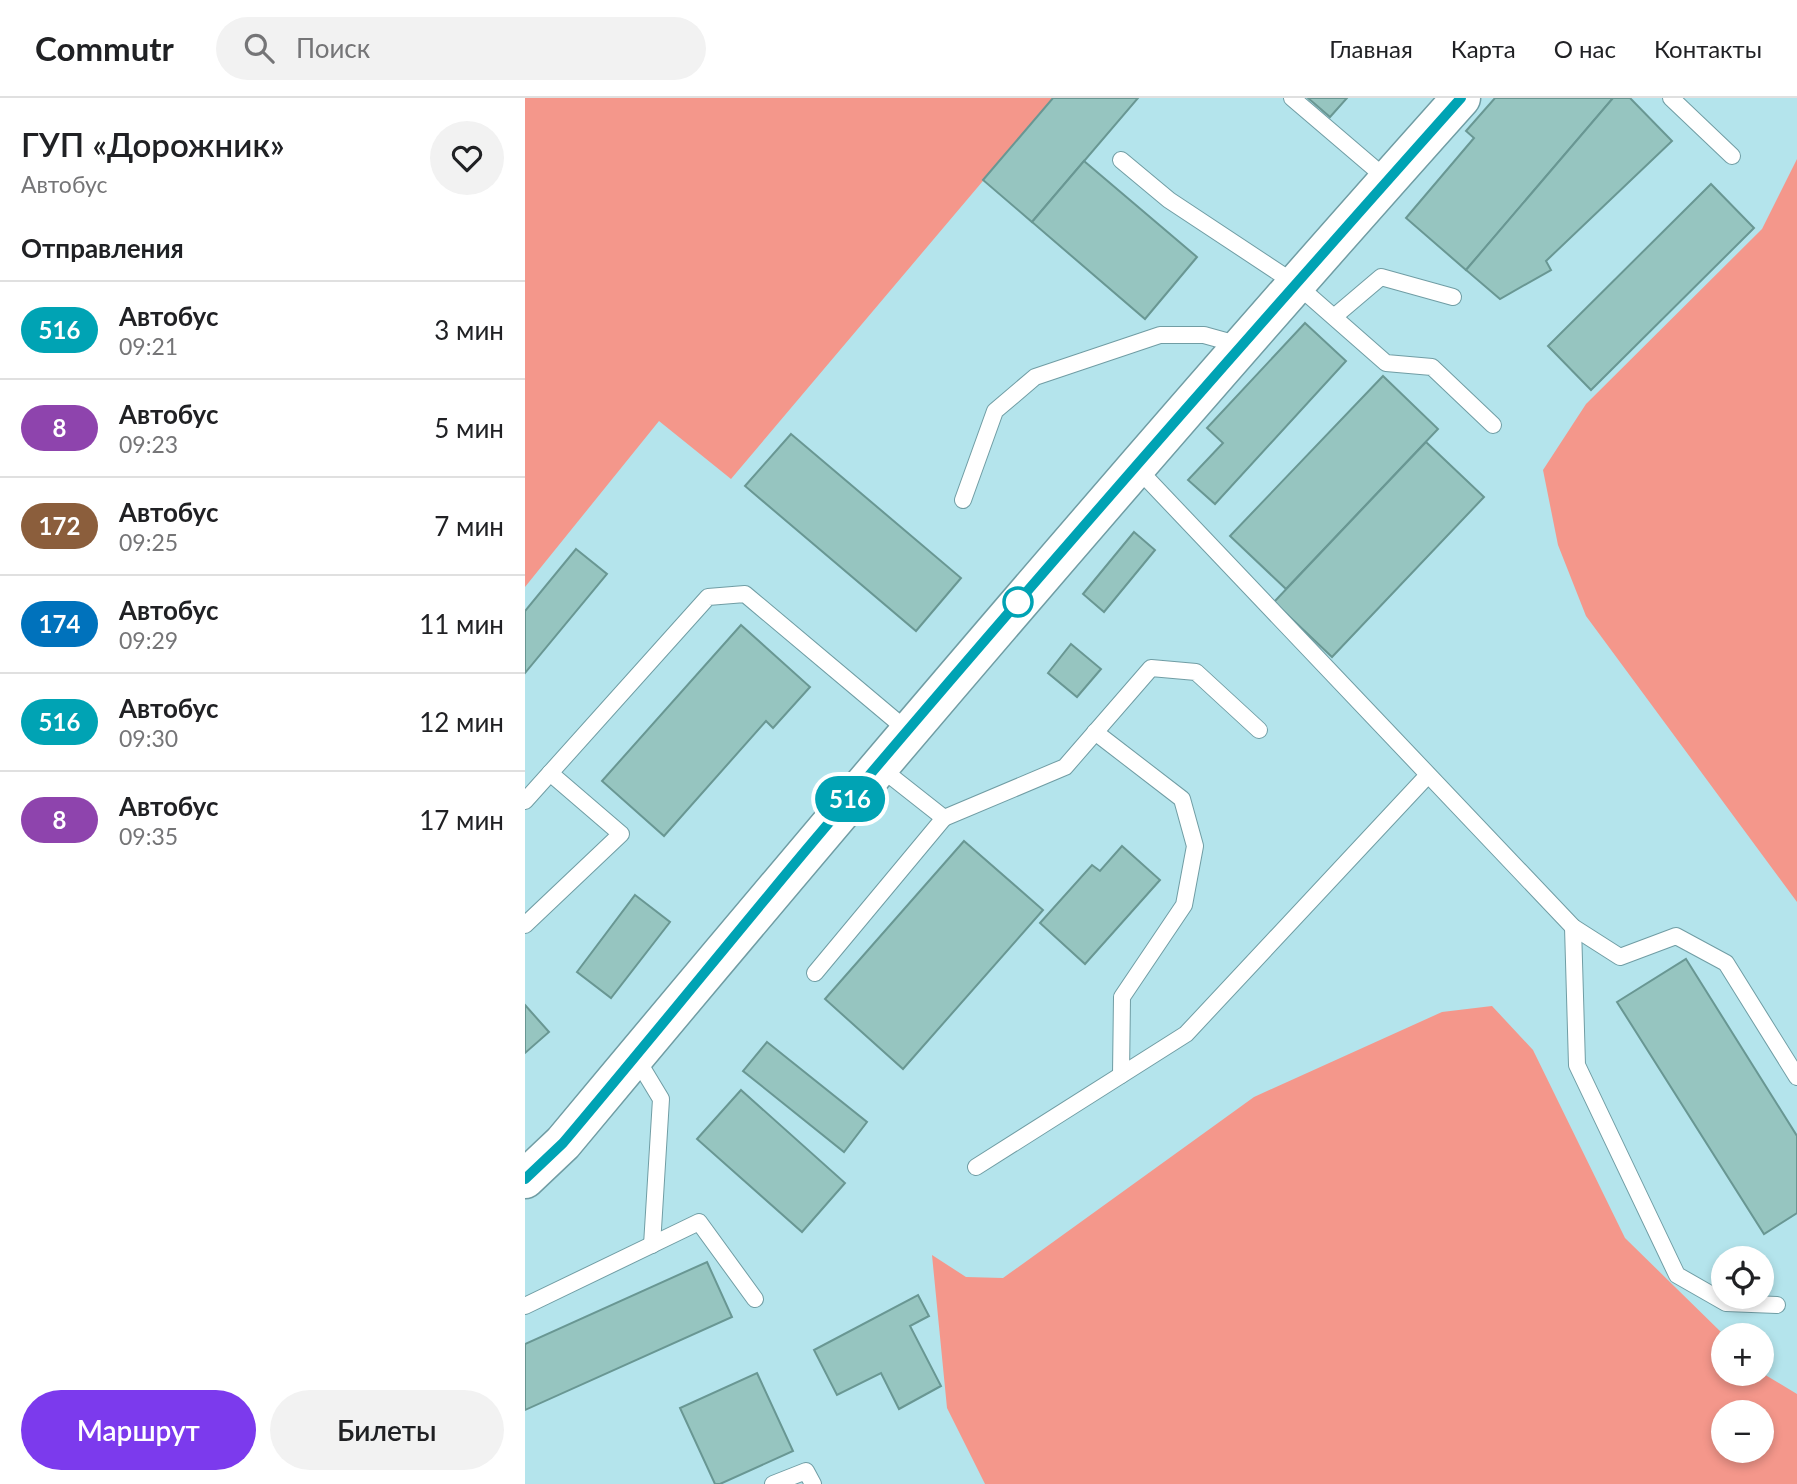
<!DOCTYPE html>
<html lang="ru">
<head>
<meta charset="utf-8">
<style>
	:root { --surface:#fff; --page:#f2f2f2; --text:#202124; --muted:#757577; --line:#e0e0e0; --accent:#7c3aed }
	body { margin:0; font-family:Lato,sans-serif; background:var(--page); color:var(--text); height:100vh; display:flex; flex-direction:column; font-size:26px; white-space:nowrap }
	* { box-sizing:border-box; margin:0 }
	p { font-size:23px; color:var(--muted) }
	.icon { flex:none; width:38px; height:38px; fill:none; stroke:currentColor; stroke-width:2; stroke-linecap:round; stroke-linejoin:round }
	.map { position:relative; flex:1; overflow:hidden }
	.sheet { display:flex; flex-direction:column; background:var(--surface); width:525px }
	.sheet>* { flex:none }
	.badge { padding:0 14px; border-radius:23px; font-size:24px; line-height:46px }
	.tools { position:absolute; left:1186px; top:1148px; display:grid; gap:14px }
	.tools a { display:grid; place-items:center; width:63px; height:63px; border-radius:50%; background:var(--surface); box-shadow:0 4px 10px #0003; font-size:35px }
	.map>.badge { position:absolute; translate:-50% -50%; box-shadow:0 0 0 4px #fff }
	h2 { padding:0 21px; font-size:26px; line-height:63px }
	.round { display:grid; place-items:center; flex:none; width:74px; height:74px; border-radius:37px; background:var(--page) }
	.headline { display:flex; align-items:center; justify-content:space-between; height:119px; padding:0 21px }
	h1 { font-size:33px; font-weight:600; line-height:52px }
	.cta { display:flex; gap:14px; margin-top:auto; padding:14px 21px }
	.cta a { flex:1; height:80px; border-radius:42px; background:var(--accent); color:#fff; font-size:28px; font-weight:600; line-height:80px; text-align:center }
	.cta a+a { background:var(--page); color:var(--text) }
	ul { padding:0; list-style:none }
	li { display:flex; align-items:center; gap:21px; height:98px; padding:0 21px; border-top:2px solid var(--line) }
	li div { flex:1 }
	li b { display:block; font-size:26px }
	li em { font-style:normal }
	li .badge { min-width:77px; font-weight:700; text-align:center }
	header { display:flex; align-items:center; gap:42px; box-sizing:border-box; height:98px; padding:0 35px; background:var(--surface); border-bottom:2px solid var(--line) }
	header strong { font-size:33px }
	nav { display:flex; gap:38px; margin-inline-start:auto; font-size:24px }
	.search { width:490px; height:63px; background:var(--page); display:flex; align-items:center; gap:18px; box-sizing:border-box; padding:0 24px; border-radius:38px; color:var(--muted); font-size:26px }
	main { display:flex; flex:1; min-height:0 }
	.map>svg:first-child { display:block }
	.green { fill:#f4978b; fill-rule:evenodd }
	.building { fill:#96c5c0; stroke:#699793; stroke-width:2 }
	.lines { fill:none; stroke-linecap:round; stroke-linejoin:round }
	.service-casing { stroke:#709da4; stroke-width:18 }
	.trunk-casing { stroke:#709da4; stroke-width:41 }
	.service { stroke:#fff; stroke-width:16 }
	.trunk { stroke:#fff; stroke-width:38 }
	.line-casing { stroke:#fff; stroke-width:16 }
	.line { stroke:#00a3b4; stroke-width:10 }
	.stop-dot { fill:#fff; stroke:#00a3b4; stroke-width:3.5 }
</style>
</head>
<body>
<header>
<strong>Commutr</strong>
<div class="search"><svg class="icon" aria-label="search" viewBox="0 0 24 24"><circle cx="10" cy="10" r="6"/><path d="M15 15l6 6"/></svg>Поиск</div>
<nav><a>Главная</a><a>Карта</a><a>О нас</a><a>Контакты</a></nav>
</header>
<main>
<section class="sheet">
<div class="headline"><div><h1>ГУП «Дорожник»</h1><p>Автобус</p></div><a class="round"><svg class="icon" aria-label="heart" viewBox="0 0 24 24"><path d="M12 20l-8-8c-3-5 5-10 8-4 3-6 11-1 8 4z"/></svg></a></div>
<h2>Отправления</h2>
<ul>
<li><span class="badge" style="background:#00a3b4;color:#fff">516</span><div><b>Автобус</b><p>09:21</p></div><em>3 мин</em></li>
<li><span class="badge" style="background:#8e44ad;color:#fff">8</span><div><b>Автобус</b><p>09:23</p></div><em>5 мин</em></li>
<li><span class="badge" style="background:#8b5e3c;color:#fff">172</span><div><b>Автобус</b><p>09:25</p></div><em>7 мин</em></li>
<li><span class="badge" style="background:#0072bc;color:#fff">174</span><div><b>Автобус</b><p>09:29</p></div><em>11 мин</em></li>
<li><span class="badge" style="background:#00a3b4;color:#fff">516</span><div><b>Автобус</b><p>09:30</p></div><em>12 мин</em></li>
<li><span class="badge" style="background:#8e44ad;color:#fff">8</span><div><b>Автобус</b><p>09:35</p></div><em>17 мин</em></li>
</ul>
<div class="cta"><a>Маршрут</a><a>Билеты</a></div>
</section>
<div class="map">
<svg width="1272" height="1386" viewBox="0 0 1272 1386">
	<rect width="100%" height="100%" fill="#b4e4ec"/>
	<g class="green">
		<polygon points="0,0 528,0 206,381 134,323 0,489"/>
		<polygon points="1272,61 1272,804 1061,518 1033,447 1018,372 1061,306 1237,131"/>
		<path d="M 967,908 L 1008,952 L 1100,1140 L 1199,1237 L 1199,1276 L 1237,1275 L 1272,1296 L 1272,1386 L 460,1386 L 422,1310 L 407,1157 L 441,1179 L 478,1180 L 729,999 L 917,914 ZM 1237,1314 L 1237,1353 L 1199,1353 L 1199,1314 Z"/>
	</g>
	<g class="building">
		<polygon points="528,0 613,0 507,124 458,82"/>
		<polygon points="783,0 822,0 805,19"/>
		<polygon points="970,0 1088,0 941,172 881,120 949,40 941,33"/>
		<polygon points="1088,0 1105,0 1147,43 1021,163 1026,172 975,201 941,172"/>
		<polygon points="559,63 672,159 620,221 507,124"/>
		<polygon points="1186,86 1229,130 1066,292 1023,248"/>
		<polygon points="780,225 821,263 690,406 663,382 698,345 682,330"/>
		<polygon points="858,278 913,331 761,491 705,438"/>
		<polygon points="266,336 436,480 391,533 220,388"/>
		<polygon points="901,344 959,399 807,559 749,504"/>
		<polygon points="609,434 630,452 579,514 558,496"/>
		<polygon points="51,451 82,476 0,575 0,513"/>
		<polygon points="216,527 285,589 248,630 241,623 139,738 77,683"/>
		<polygon points="546,546 576,571 552,599 523,575"/>
		<polygon points="439,743 518,812 378,971 300,901"/>
		<polygon points="597,748 635,782 560,866 515,825 567,767 575,773"/>
		<polygon points="110,797 145,824 86,900 52,874"/>
		<polygon points="1161,861 1272,1038 1272,1115 1239,1136 1092,904"/>
		<polygon points="0,907 24,934 0,955"/>
		<polygon points="242,944 342,1024 319,1054 218,973"/>
		<polygon points="216,992 320,1085 277,1134 172,1041"/>
		<polygon points="182,1164 207,1219 0,1312 0,1246"/>
		<polygon points="393,1197 404,1218 385,1228 416,1288 374,1311 356,1275 312,1297 289,1252"/>
		<polygon points="232,1275 268,1353 195,1386 190,1386 155,1310"/>
	</g>
	<g class="lines">
		<g class="service-casing">
			<g id="service">
				<polyline points="767,0 863,82"/>
				<polyline points="1146,0 1207,58"/>
				<polyline points="596,62 644,102 771,186 861,265 907,269 968,327"/>
				<polyline points="810,218 856,179 928,199"/>
				<polyline points="611,369 1048,829 1095,859 1151,838 1201,865 1272,979"/>
				<polyline points="438,402 470,313 510,279 635,237 679,237 715,247"/>
				<polyline points="570,634 657,701 670,748 659,807 597,899 596,977"/>
				<polyline points="0,703 183,499 220,496 383,633"/>
				<polyline points="419,720 540,669 626,570 671,574 734,632"/>
				<polyline points="0,827 96,736 25,675"/>
				<polyline points="1048,829 1052,967 1152,1177 1201,1205 1252,1207"/>
				<polyline points="290,875 419,720 353,668"/>
				<polyline points="110,958 136,1001 127,1147"/>
				<polyline points="451,1069 661,936 903,677"/>
				<polyline points="0,1208 174,1124 230,1201"/>
				<polyline points="248,1386 281,1373 288,1386"/>
			</g>
		</g>
		<g class="trunk-casing">
			<path id="trunk" d="M 0,1081 L 38,1045 C 332,692 630,342 936,0"/>
		</g>
		<use href="#service" class="service"/>
		<use href="#trunk" class="trunk"/>
	</g>
	<g class="lines">
		<g class="line-casing">
			<path id="line" d="M 0,1081 L 38,1045 C 120,948 200,849 281,752 C 495,498 715,248 936,0"/>
		</g>
		<use href="#line" class="line"/>
	</g>
	<circle class="stop-dot" cx="493" cy="504" r="14"/>
</svg>
<div class="tools">
<a><svg class="icon" aria-label="locate" viewBox="0 0 24 24"><circle cx="12" cy="12" r="6"/><path d="M12 2v4M12 18v4M2 12h4M18 12h4"/></svg></a>
<a>+</a>
<a>−</a>
</div>
<b class="badge" style="left:325px;top:701px;background:#00a3b4;color:#fff">516</b>
</div>
</main>
</body>
</html>
